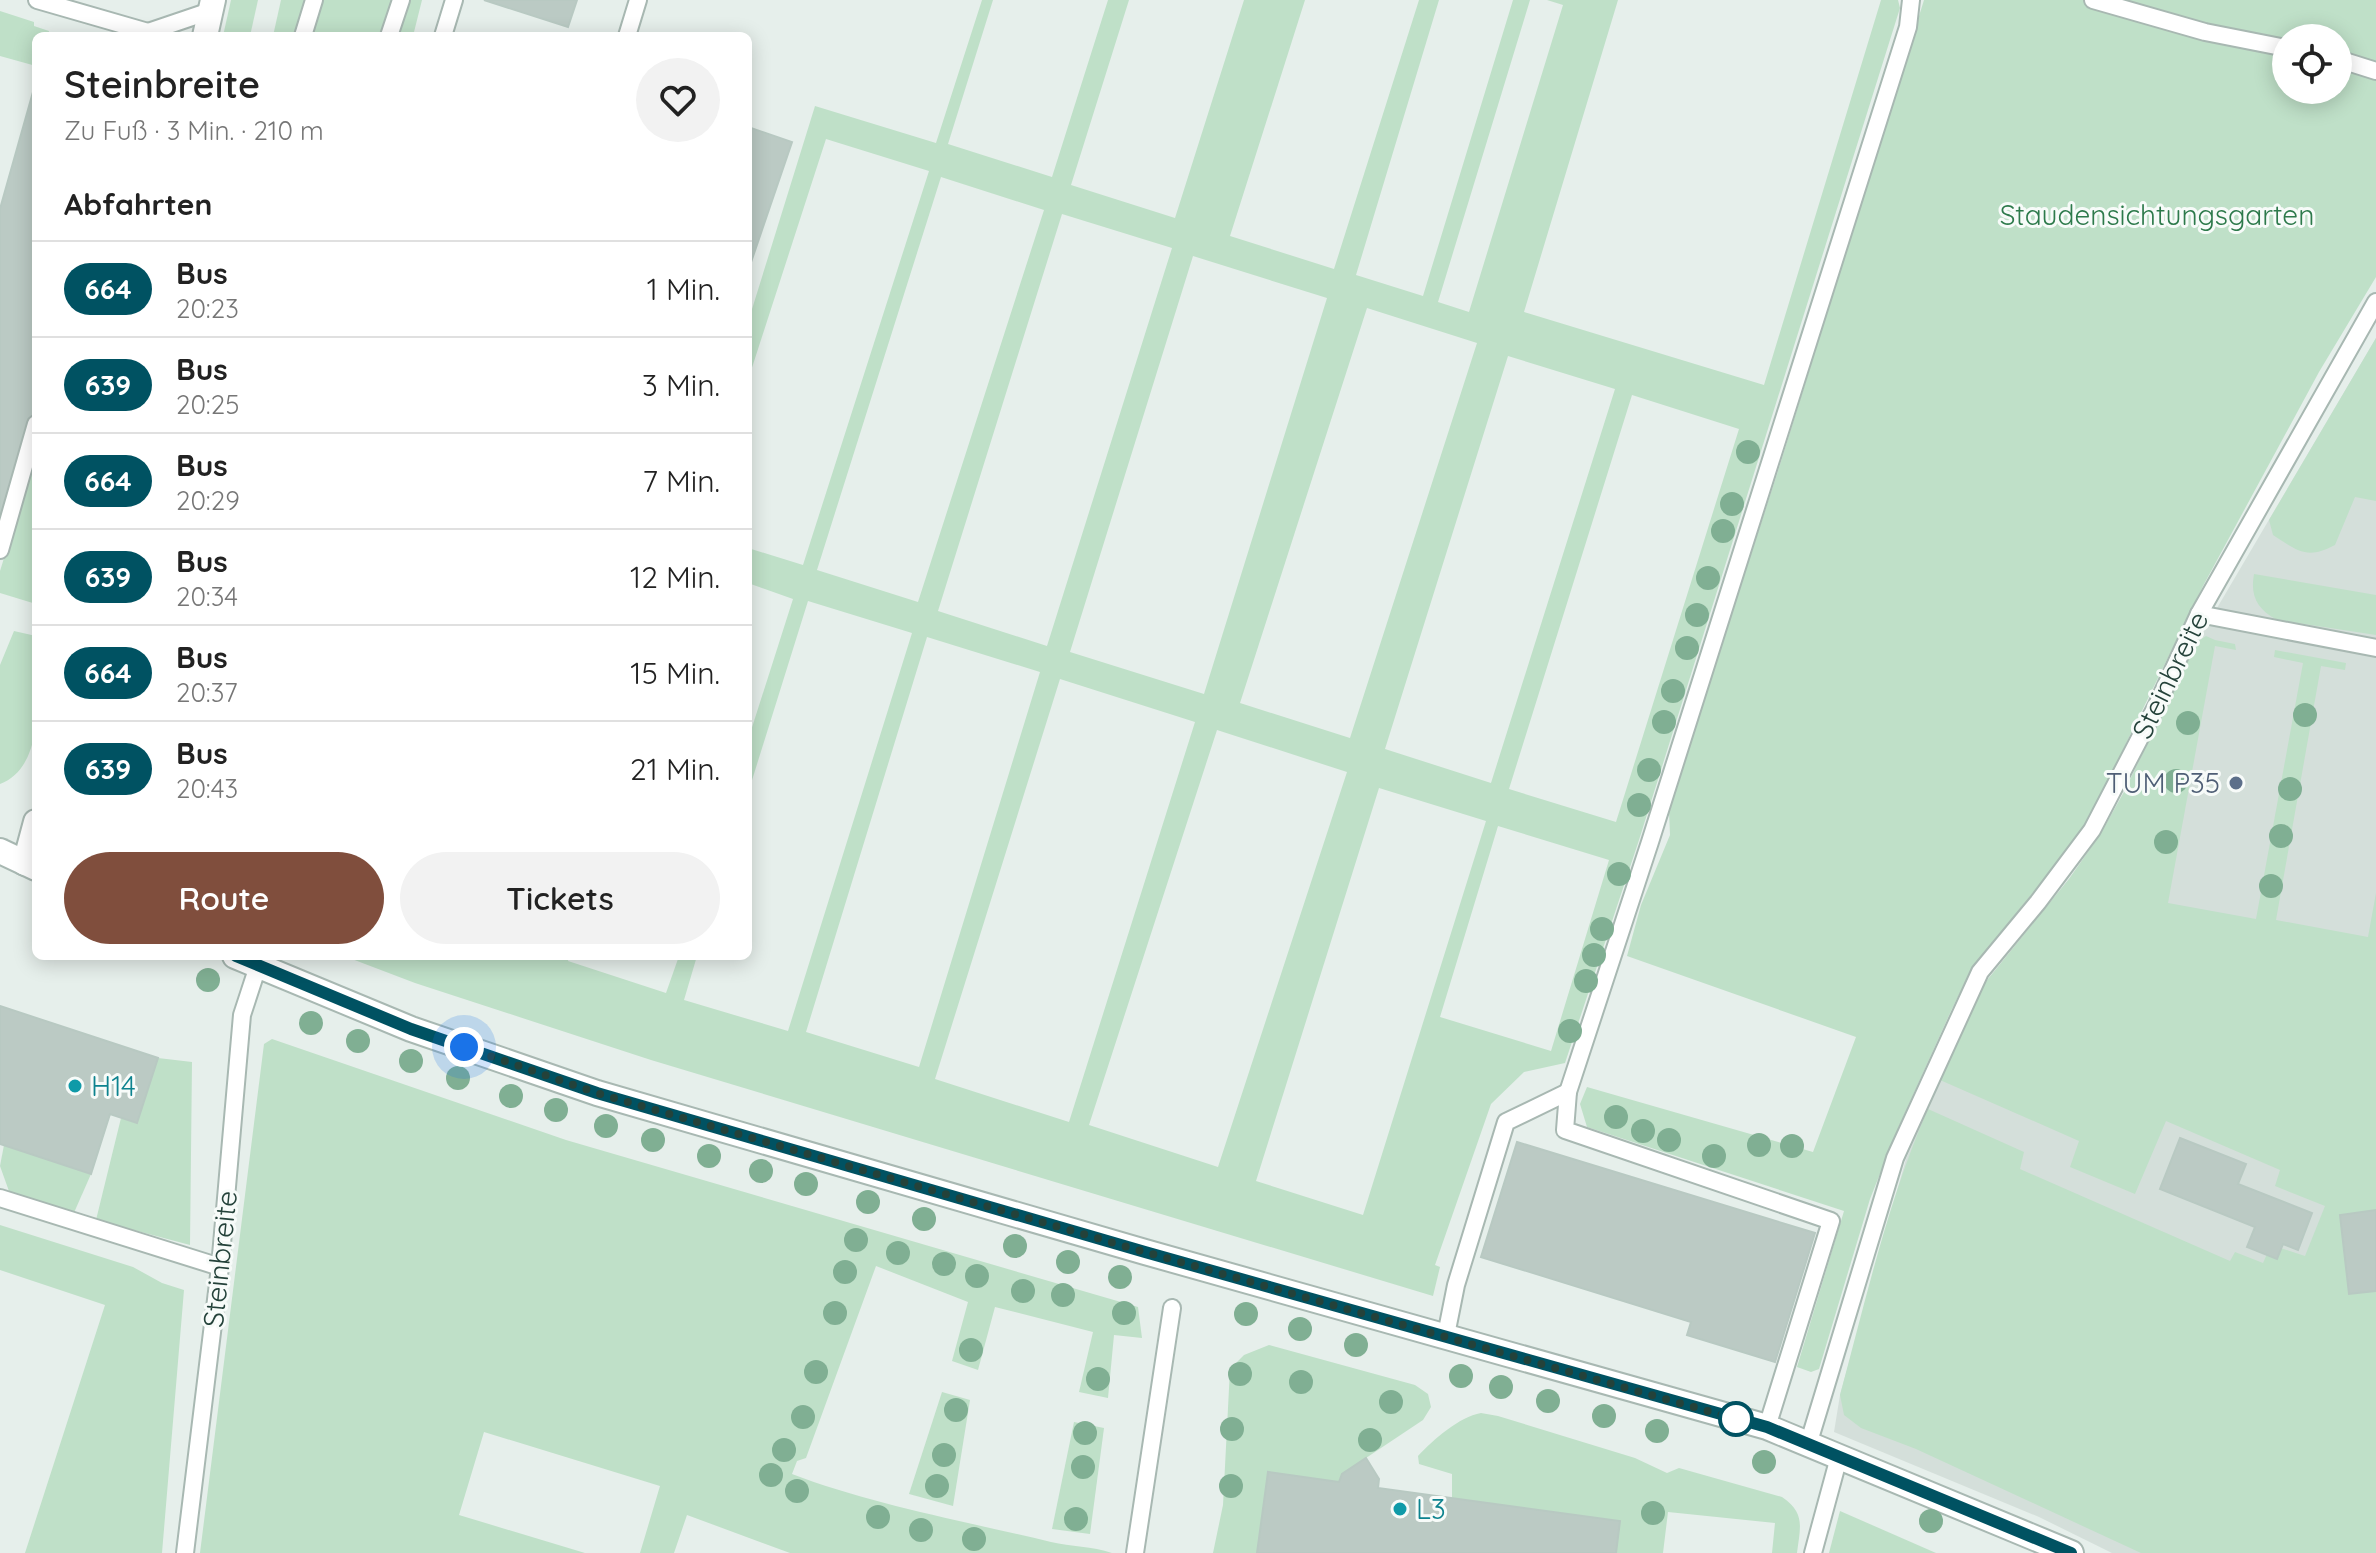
<!DOCTYPE html>
<html lang="de">
<head>
<meta charset="utf-8">
<style>
	:root { --surface:#fff; --page:#f2f2f2; --text:#222; --muted:#767676; --line:#e0e0e0; --accent:#804e3d }
	body { margin:0; font-family:Quicksand,sans-serif; background:var(--page); color:var(--text); height:100vh; display:flex; flex-direction:column; font-size:30px; white-space:nowrap }
	* { box-sizing:border-box; margin:0 }
	p { font-size:26px; color:var(--muted) }
	.icon { flex:none; width:44px; height:44px; fill:none; stroke:currentColor; stroke-width:2; stroke-linecap:round; stroke-linejoin:round }
	.map { position:relative; flex:1; overflow:hidden }
	.details { position:absolute; left:32px; top:32px; width:720px; height:928px; display:flex; flex-direction:column; background:var(--surface); border-radius:12px; box-shadow:0 4px 20px #0003 }
	.details>* { flex:none }
	.badge { padding:0 16px; border-radius:26px; font-size:28px; line-height:52px }
	.tools { position:absolute; left:2272px; top:24px; display:grid; gap:16px }
	.tools a { display:grid; place-items:center; width:80px; height:80px; border-radius:50%; background:var(--surface); box-shadow:0 4px 20px #0003; font-size:40px }
	.you { position:absolute; width:40px; height:40px; margin:-20px; border:6px solid #fff; border-radius:50%; background:#1a73e8; box-shadow:0 0 0 12px #1a73e833 }
	.map>.badge { position:absolute; translate:-50% -50%; box-shadow:0 0 0 4px #fff }
	h2 { padding:0 32px; font-size:30px; line-height:72px }
	.round { display:grid; place-items:center; flex:none; width:84px; height:84px; border-radius:42px; background:var(--page) }
	.head { display:flex; align-items:center; justify-content:space-between; height:136px; padding:0 32px }
	h1 { font-size:38px; font-weight:600; line-height:60px }
	.action { display:flex; gap:16px; margin-top:auto; padding:16px 32px }
	.action a { flex:1; height:92px; border-radius:48px; background:var(--accent); color:#fff; font-size:32px; font-weight:600; line-height:92px; text-align:center }
	.action a+a { background:var(--page); color:var(--text) }
	ul { padding:0; list-style:none }
	li { display:flex; align-items:center; gap:24px; height:96px; padding:0 32px; border-top:2px solid var(--line) }
	li div { flex:1 }
	li b { display:block; font-size:30px }
	li em { font-style:normal }
	li .badge { min-width:88px; font-weight:700; text-align:center }
	.map>svg:first-child { display:block }
	.built { fill:#d4dfda }
	.green { fill:#bfe0c8; fill-rule:evenodd }
	.building { fill:#bbcac4; stroke:#b8c9c2; stroke-width:2 }
	.lines { fill:none; stroke-linecap:round; stroke-linejoin:round }
	.service-casing { stroke:#a8b8b2; stroke-width:20 }
	.minor-casing { stroke:#a8b8b2; stroke-width:28 }
	.service { stroke:#fff; stroke-width:16 }
	.minor { stroke:#fff; stroke-width:24 }
	.tree { fill:#80af93 }
	.line-casing { stroke:#fff; stroke-width:18 }
	.line { stroke:#005262; stroke-width:12 }
	.walk { stroke:#24423a; stroke-width:8; stroke-dasharray:0 14.4 }
	.service-dot { fill:#5c6f8a; stroke:#f7fbf9; stroke-width:3 }
	.culture-dot { fill:#0f9aa8; stroke:#f7fbf9; stroke-width:3 }
	.stop-dot { fill:#fff; stroke:#005262; stroke-width:4 }
	.labels { text-anchor:middle; stroke-width:6; stroke-linejoin:round; paint-order:stroke }
	.park-label { font-size:28px; fill:#2d7a4b; stroke:#f7fbf9 }
	.street-label { font-size:28px; fill:#24423a; stroke:#f7fbf9 }
	.service-label { font-size:28px; fill:#4e5e75; stroke:#f7fbf9; text-anchor:end }
	.culture-label { font-size:28px; fill:#0d838f; stroke:#f7fbf9; text-anchor:start }
</style>
</head>
<body>
<div class="map">
<svg width="2376" height="1553" viewBox="0 0 2376 1553">
	<rect width="100%" height="100%" fill="#e6efeb"/>
	<polygon class="built" points="2376,338 2376,1553 2112,1553 2039,1517 1834,1432 1840,1395 1906,1159 1980,989 2069,879 2100,835 2124,792 2197,642"/>
	<g class="green">
		<polygon points="231,0 258,0 250,36 223,36"/>
		<polygon points="281,0 422,0 413,36 273,36"/>
		<path d="M 982,0 L 993,0 L 948,144 L 1052,177 L 1108,0 L 1129,0 L 1071,185 L 1175,218 L 1244,0 L 1305,0 L 1230,236 L 1334,269 L 1419,0 L 1439,0 L 1356,275 L 1423,296 L 1513,0 L 1530,0 L 1438,302 L 1469,312 L 1563,5 L 1547,0 L 1618,0 L 1524,312 L 1764,385 L 1881,0 L 1898,0 L 1900,8 L 1639,840 L 1565,1063 L 1524,1072 L 1491,1104 L 1435,1265 L 1440,1267 L 1433,1296 L 651,1060 L 415,983 L 344,956 L 569,956 L 568,961 L 666,993 L 679,956 L 697,956 L 684,1000 L 788,1031 L 912,633 L 808,601 L 748,793 L 748,740 L 793,599 L 748,583 L 748,548 L 803,565 L 929,171 L 826,139 L 748,380 L 748,322 L 815,106 L 936,143 ZM 941,177 L 1044,210 L 918,602 L 817,570 ZM 1062,214 L 1172,248 L 1047,646 L 938,611 ZM 1193,256 L 1327,298 L 1204,694 L 1070,652 ZM 1367,308 L 1477,343 L 1350,738 L 1240,703 ZM 1508,356 L 1615,389 L 1491,783 L 1385,749 ZM 1632,395 L 1739,429 L 1616,822 L 1509,789 ZM 927,637 L 1040,672 L 919,1067 L 806,1032 ZM 1060,679 L 1195,722 L 1069,1122 L 935,1079 ZM 1217,730 L 1347,772 L 1218,1167 L 1089,1125 ZM 1379,788 L 1486,821 L 1363,1215 L 1256,1181 ZM 1498,826 L 1609,860 L 1551,1051 L 1440,1017 Z"/>
		<path d="M 1924,0 L 2376,0 L 2376,277 L 2319,372 L 2203,586 L 2089,819 L 2050,872 L 1973,966 L 1951,1011 L 1899,1126 L 1870,1199 L 1819,1369 L 1811,1372 L 1797,1367 L 1844,1211 L 1587,1127 L 1580,1104 L 1587,1087 L 1813,1152 L 1856,1037 L 1627,956 L 1641,905 L 1670,835 L 1669,811 L 1673,793 L 1778,471 ZM 2286,38 L 2338,38 L 2338,90 L 2286,90 Z"/>
		<polygon points="0,11 34,22 34,26 49,31 48,36 36,36 36,66 0,56"/>
		<path d="M 2376,338 L 2376,501 L 2355,497 L 2335,545 C 2307,560 2298,551 2273,535 L 2269,520 Z"/>
		<polygon points="36,455 36,604 0,593 0,571"/>
		<path d="M 2254,574 L 2376,595 L 2376,635 L 2277,620 C 2257,609 2250,596 2254,574 Z"/>
		<path d="M 14,631 L 36,636 C 36,679 50,765 0,784 L 0,665 Z"/>
		<path d="M 2206,636 L 2215,640 L 2235,644 L 2236,650 L 2215,646 L 2168,903 L 2256,919 L 2303,663 L 2274,657 L 2275,650 L 2346,663 L 2345,670 L 2321,666 L 2276,920 L 2368,937 L 2376,893 L 2376,1553 L 2141,1553 L 1916,1449 L 1861,1428 L 1844,1415 L 1840,1395 C 1866,1299 1888,1200 1928,1109 L 2024,1152 L 2020,1169 L 2230,1261 L 2235,1252 L 2263,1263 L 2271,1245 L 2305,1256 L 2325,1206 L 2275,1186 L 2280,1170 L 2166,1121 L 2135,1194 L 2070,1167 L 2079,1141 L 1940,1080 L 1980,989 L 2069,879 L 2100,835 L 2124,792 L 2197,642 Z"/>
		<path d="M 272,1039 L 566,1140 L 1138,1307 L 1142,1338 L 1114,1335 L 1108,1398 L 1079,1392 L 1093,1332 L 995,1307 L 978,1370 L 952,1361 L 968,1302 L 876,1266 L 806,1458 L 797,1461 L 792,1474 C 870,1504 968,1522 1051,1542 C 1071,1547 1092,1546 1112,1553 L 790,1553 L 687,1515 L 674,1553 L 640,1553 L 660,1486 L 484,1432 L 459,1515 L 585,1553 L 200,1553 L 264,1044 Z"/>
		<polygon points="158,1058 192,1062 190,1245 96,1220 121,1118 137,1123"/>
		<polygon points="4,1145 91,1174 73,1215 10,1194 0,1166"/>
		<polygon points="0,1225 133,1267 162,1283 184,1290 162,1553 25,1553 105,1305 0,1270"/>
		<polygon points="1269,1345 1415,1385 1428,1394 1431,1407 1423,1420 1342,1474 1339,1482 1268,1473 1257,1553 1213,1553 1223,1505 1230,1369 1244,1355"/>
		<polygon points="942,1392 970,1400 953,1506 909,1494"/>
		<path d="M 1481,1413 L 1498,1416 L 1635,1458 L 1667,1473 L 1679,1468 L 1782,1497 C 1806,1513 1800,1528 1797,1553 L 1772,1553 L 1775,1523 L 1668,1512 L 1663,1553 L 1616,1553 L 1620,1521 L 1452,1498 L 1452,1474 L 1419,1464 L 1418,1456 C 1434,1439 1459,1417 1481,1413 Z"/>
		<polygon points="1074,1422 1104,1428 1090,1534 1052,1529"/>
		<polygon points="1840,1511 1936,1553 1829,1553"/>
	</g>
	<g class="building">
		<polygon points="484,0 577,0 568,27"/>
		<polygon points="33,92 36,92 36,409 0,537 0,209"/>
		<polygon points="748,127 792,142 748,271"/>
		<polygon points="0,1006 158,1058 137,1123 110,1114 91,1174 0,1144"/>
		<polygon points="2180,1138 2246,1164 2238,1184 2312,1213 2298,1250 2283,1244 2277,1259 2247,1247 2255,1227 2160,1189"/>
		<polygon points="1517,1142 1815,1233 1775,1362 1687,1335 1691,1322 1481,1257"/>
		<polygon points="2376,1210 2376,1291 2349,1294 2340,1215"/>
		<polygon points="1366,1458 1379,1479 1378,1488 1620,1521 1616,1553 1257,1553 1268,1472 1339,1482 1342,1474"/>
	</g>
	<g class="lines">
		<g class="service-casing">
			<g id="service">
				<polyline points="37,0 148,32 147,36"/>
				<polyline points="2093,0 2205,32 2286,48"/>
				<polyline points="148,32 210,11"/>
				<polyline points="303,36 314,0"/>
				<polyline points="389,36 401,0"/>
				<polyline points="443,36 454,0"/>
				<polyline points="627,36 638,0"/>
				<polyline points="2338,59 2376,71"/>
				<polyline points="0,550 36,424"/>
				<polyline points="2199,614 2376,648"/>
				<polyline points="0,1198 220,1267"/>
				<polyline points="1446,1335 1456,1285 1506,1122 1568,1092"/>
				<polyline points="1767,1427 1831,1221 1565,1130 1568,1092 1650,842 1908,27 1911,0"/>
				<polyline points="1808,1445 1895,1158 1980,972 2038,902 2092,830 2157,705 2199,614 2376,302"/>
				<polyline points="185,1553 220,1267 242,1015 258,966"/>
				<polyline points="1135,1553 1172,1308"/>
				<polyline points="1813,1553 1839,1457"/>
			</g>
		</g>
		<g class="minor-casing">
			<g id="minor">
				<polyline points="205,36 213,0"/>
				<polyline points="0,851 36,868"/>
				<polyline points="25,863 36,822"/>
				<polyline points="235,956 411,1029 597,1093 1145,1252 1767,1427 2071,1553"/>
			</g>
		</g>
		<use href="#service" class="service"/>
		<use href="#minor" class="minor"/>
	</g>
	<g class="tree">
		<circle cx="1748" cy="452" r="12"/>
		<circle cx="1732" cy="504" r="12"/>
		<circle cx="1723" cy="531" r="12"/>
		<circle cx="1708" cy="578" r="12"/>
		<circle cx="1697" cy="615" r="12"/>
		<circle cx="1687" cy="648" r="12"/>
		<circle cx="1673" cy="691" r="12"/>
		<circle cx="2305" cy="715" r="12"/>
		<circle cx="1664" cy="722" r="12"/>
		<circle cx="2188" cy="723" r="12"/>
		<circle cx="1649" cy="770" r="12"/>
		<circle cx="2176" cy="781" r="12"/>
		<circle cx="2290" cy="789" r="12"/>
		<circle cx="1639" cy="805" r="12"/>
		<circle cx="2281" cy="836" r="12"/>
		<circle cx="2166" cy="842" r="12"/>
		<circle cx="1619" cy="874" r="12"/>
		<circle cx="2271" cy="886" r="12"/>
		<circle cx="1602" cy="929" r="12"/>
		<circle cx="1594" cy="955" r="12"/>
		<circle cx="208" cy="980" r="12"/>
		<circle cx="1586" cy="981" r="12"/>
		<circle cx="311" cy="1023" r="12"/>
		<circle cx="1570" cy="1031" r="12"/>
		<circle cx="358" cy="1041" r="12"/>
		<circle cx="411" cy="1061" r="12"/>
		<circle cx="458" cy="1078" r="12"/>
		<circle cx="511" cy="1096" r="12"/>
		<circle cx="556" cy="1110" r="12"/>
		<circle cx="1616" cy="1117" r="12"/>
		<circle cx="606" cy="1126" r="12"/>
		<circle cx="1643" cy="1131" r="12"/>
		<circle cx="653" cy="1140" r="12"/>
		<circle cx="1669" cy="1140" r="12"/>
		<circle cx="1759" cy="1145" r="12"/>
		<circle cx="1792" cy="1146" r="12"/>
		<circle cx="709" cy="1156" r="12"/>
		<circle cx="1714" cy="1156" r="12"/>
		<circle cx="761" cy="1171" r="12"/>
		<circle cx="806" cy="1184" r="12"/>
		<circle cx="868" cy="1202" r="12"/>
		<circle cx="924" cy="1219" r="12"/>
		<circle cx="856" cy="1240" r="12"/>
		<circle cx="1015" cy="1246" r="12"/>
		<circle cx="898" cy="1253" r="12"/>
		<circle cx="1068" cy="1262" r="12"/>
		<circle cx="944" cy="1264" r="12"/>
		<circle cx="845" cy="1272" r="12"/>
		<circle cx="977" cy="1276" r="12"/>
		<circle cx="1120" cy="1277" r="12"/>
		<circle cx="1023" cy="1291" r="12"/>
		<circle cx="1063" cy="1295" r="12"/>
		<circle cx="835" cy="1313" r="12"/>
		<circle cx="1124" cy="1313" r="12"/>
		<circle cx="1246" cy="1314" r="12"/>
		<circle cx="1300" cy="1329" r="12"/>
		<circle cx="1356" cy="1345" r="12"/>
		<circle cx="971" cy="1350" r="12"/>
		<circle cx="816" cy="1372" r="12"/>
		<circle cx="1240" cy="1374" r="12"/>
		<circle cx="1461" cy="1376" r="12"/>
		<circle cx="1098" cy="1379" r="12"/>
		<circle cx="1301" cy="1382" r="12"/>
		<circle cx="1501" cy="1387" r="12"/>
		<circle cx="1548" cy="1401" r="12"/>
		<circle cx="1391" cy="1402" r="12"/>
		<circle cx="956" cy="1410" r="12"/>
		<circle cx="1604" cy="1416" r="12"/>
		<circle cx="803" cy="1417" r="12"/>
		<circle cx="1232" cy="1429" r="12"/>
		<circle cx="1657" cy="1431" r="12"/>
		<circle cx="1085" cy="1433" r="12"/>
		<circle cx="1370" cy="1440" r="12"/>
		<circle cx="784" cy="1450" r="12"/>
		<circle cx="944" cy="1455" r="12"/>
		<circle cx="1764" cy="1462" r="12"/>
		<circle cx="1083" cy="1467" r="12"/>
		<circle cx="771" cy="1475" r="12"/>
		<circle cx="937" cy="1486" r="12"/>
		<circle cx="1231" cy="1486" r="12"/>
		<circle cx="797" cy="1491" r="12"/>
		<circle cx="1653" cy="1513" r="12"/>
		<circle cx="878" cy="1517" r="12"/>
		<circle cx="1076" cy="1519" r="12"/>
		<circle cx="1931" cy="1521" r="12"/>
		<circle cx="921" cy="1530" r="12"/>
		<circle cx="974" cy="1539" r="12"/>
	</g>
	<g class="lines">
		<g class="line-casing">
			<polyline id="line" points="236,956 411,1029 597,1093 1145,1252 1767,1427 2071,1553"/>
		</g>
		<use href="#line" class="line"/>
		<polyline class="walk" points="464,1047 597,1093 1145,1252 1736,1419"/>
	</g>
	<circle class="service-dot" cx="2236" cy="783" r="8"/>
	<g class="culture-dot">
		<circle cx="75" cy="1086" r="8"/>
		<circle cx="1400" cy="1509" r="8"/>
	</g>
	<circle class="stop-dot" cx="1736" cy="1419" r="16"/>
	<g class="labels">
		<g class="park-label">
			<text x="2157" y="225">Staudensichtungsgarten</text>
		</g>
		<g class="street-label">
			<text transform="translate(2170 675) rotate(-64)" y="10">Steinbreite</text>
			<text transform="translate(220 1259) rotate(-84)" y="10">Steinbreite</text>
		</g>
		<g class="service-label">
			<text x="2220" y="793">TUM P35</text>
		</g>
		<g class="culture-label">
			<text x="91" y="1096">H14</text>
			<text x="1416" y="1519">L3</text>
		</g>
	</g>
</svg>
<div class="tools">
<a><svg class="icon" aria-label="locate" viewBox="0 0 24 24"><circle cx="12" cy="12" r="6"/><path d="M12 2v4M12 18v4M2 12h4M18 12h4"/></svg></a>
</div>
<div class="you" style="left:464px;top:1047px"></div>
<section class="details">
<div class="head"><div><h1>Steinbreite</h1><p>Zu Fuß · 3 Min. · 210 m</p></div><a class="round"><svg class="icon" aria-label="heart" viewBox="0 0 24 24"><path d="M12 20l-8-8c-3-5 5-10 8-4 3-6 11-1 8 4z"/></svg></a></div>
<h2>Abfahrten</h2>
<ul>
<li><span class="badge" style="background:#005262;color:#fff">664</span><div><b>Bus</b><p>20:23</p></div><em>1 Min.</em></li>
<li><span class="badge" style="background:#005262;color:#fff">639</span><div><b>Bus</b><p>20:25</p></div><em>3 Min.</em></li>
<li><span class="badge" style="background:#005262;color:#fff">664</span><div><b>Bus</b><p>20:29</p></div><em>7 Min.</em></li>
<li><span class="badge" style="background:#005262;color:#fff">639</span><div><b>Bus</b><p>20:34</p></div><em>12 Min.</em></li>
<li><span class="badge" style="background:#005262;color:#fff">664</span><div><b>Bus</b><p>20:37</p></div><em>15 Min.</em></li>
<li><span class="badge" style="background:#005262;color:#fff">639</span><div><b>Bus</b><p>20:43</p></div><em>21 Min.</em></li>
</ul>
<div class="action"><a>Route</a><a>Tickets</a></div>
</section>
</div>
</body>
</html>
